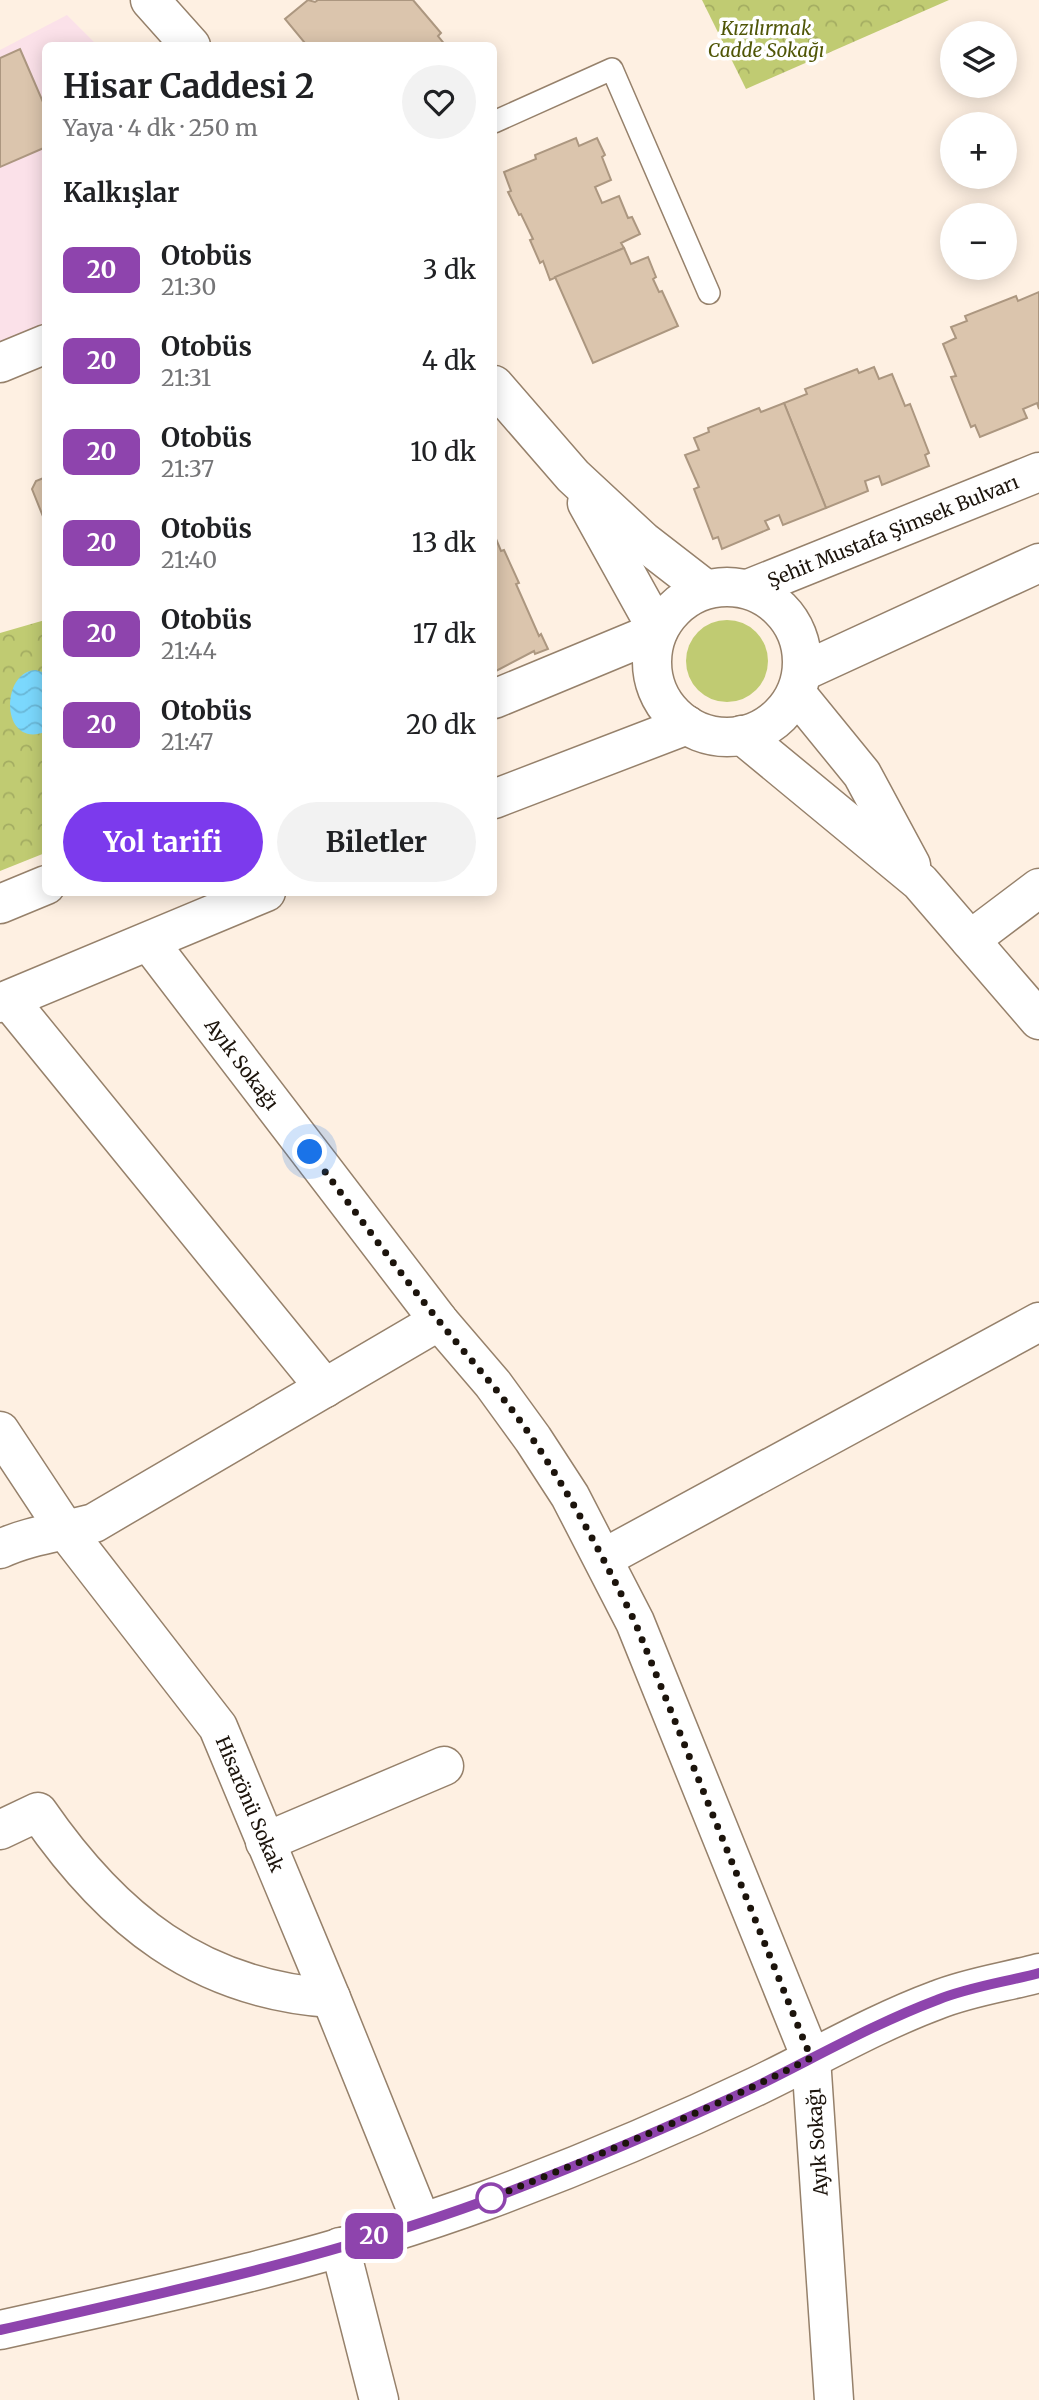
<!DOCTYPE html>
<html lang="tr">
<head>
<meta charset="utf-8">
<style>
	:root { --surface:#fff; --page:#f2f2f2; --text:#202124; --muted:#757577; --accent:#7c3aed }
	body { margin:0; font-family:Merriweather,serif; background:var(--page); color:var(--text); height:100vh; display:flex; flex-direction:column; font-size:26px; white-space:nowrap }
	* { box-sizing:border-box; margin:0 }
	p { font-size:23px; color:var(--muted) }
	.icon { flex:none; width:38px; height:38px; fill:none; stroke:currentColor; stroke-width:2; stroke-linecap:round; stroke-linejoin:round }
	.map { position:relative; flex:1; overflow:hidden }
	.side { position:absolute; left:42px; top:42px; width:455px; height:854px; display:flex; flex-direction:column; background:var(--surface); border-radius:10px; box-shadow:0 4px 18px #0003 }
	.side>* { flex:none }
	.badge { padding:0 14px; border-radius:10px; font-size:24px; line-height:46px }
	.buttons { position:absolute; left:940px; top:21px; display:grid; gap:14px }
	.buttons a { display:grid; place-items:center; width:77px; height:77px; border-radius:50%; background:var(--surface); box-shadow:0 4px 18px #0003; font-size:35px }
	.you { position:absolute; width:35px; height:35px; margin:-18px; border:5px solid #fff; border-radius:50%; background:#1a73e8; box-shadow:0 0 0 10px #1a73e833 }
	.map>.badge { position:absolute; translate:-50% -50%; box-shadow:0 0 0 4px #fff }
	h2 { padding:0 21px; font-size:26px; line-height:63px }
	.round { display:grid; place-items:center; flex:none; width:74px; height:74px; border-radius:37px; background:var(--page) }
	.headline { display:flex; align-items:center; justify-content:space-between; height:119px; padding:0 21px }
	h1 { font-size:33px; font-weight:700; line-height:52px }
	.cta { display:flex; gap:14px; margin-top:auto; padding:14px 21px }
	.cta a { flex:1; height:80px; border-radius:42px; background:var(--accent); color:#fff; font-size:28px; font-weight:700; line-height:80px; text-align:center }
	.cta a+a { background:var(--page); color:var(--text) }
	ul { padding:0; list-style:none }
	li { display:flex; align-items:center; gap:21px; height:91px; padding:0 21px }
	li div { flex:1 }
	li b { display:block; font-size:26px }
	li em { font-style:normal }
	li .badge { min-width:77px; font-weight:700; text-align:center }
	.map>svg:first-child { display:block }
	.education { fill:#fbe1e9 }
	.grass { fill:#c0cb72 }
	.forest { fill:url(#forest-crowns) }
	.water { fill:url(#water-waves) }
	.building { fill:#dbc5ad; stroke:#ac9780; stroke-width:2 }
	.lines { fill:none; stroke-linecap:round; stroke-linejoin:round }
	.lane-casing { stroke:#96816b; stroke-width:24 }
	.street-casing { stroke:#96816b; stroke-width:41 }
	.secondary-casing { stroke:#96816b; stroke-width:41 }
	.primary-casing { stroke:#96816b; stroke-width:41 }
	.lane { stroke:#fff; stroke-width:21 }
	.street { stroke:#fff; stroke-width:38 }
	.secondary { stroke:#fff; stroke-width:38 }
	.primary { stroke:#fff; stroke-width:38 }
	.line-casing { stroke:#fff; stroke-width:16 }
	.line { stroke:#8e44ad; stroke-width:10 }
	.walk { stroke:#1c140c; stroke-width:7; stroke-dasharray:0 12.6 }
	.stop-dot { fill:#fff; stroke:#8e44ad; stroke-width:3.5 }
	.labels { text-anchor:middle; stroke-width:7; stroke-linejoin:round; paint-order:stroke }
	.park-label { font-size:19px; font-style:italic; fill:#505607; stroke:#fff }
	.street-label { font-size:19px; fill:#1c140c; stroke:#fff }
</style>
</head>
<body>
<div class="map">
<svg width="1039" height="2400" viewBox="0 0 1039 2400">
	<defs>
		<pattern id="forest-crowns" width="20" height="18" patternUnits="userSpaceOnUse" patternTransform="scale(1.75)"><rect width="20" height="18" fill="#c0cb72"/><path d="M2 6a3 3 0 1 1 6 0M12 15a3 3 0 1 1 6 0" fill="none" stroke="#a4ad62"/></pattern>
		<pattern id="water-waves" width="16" height="10" patternUnits="userSpaceOnUse" patternTransform="scale(1.75)"><rect width="16" height="10" fill="#7bd8fd"/><path d="M0 5q4-4 8 0t8 0" fill="none" stroke="#6ab8d8"/></pattern>
	</defs>
	<rect width="100%" height="100%" fill="#fef0e2"/>
	<polygon class="education" points="67,15 97,45 46,46 45,361 0,380 0,50"/>
	<circle class="grass" cx="727" cy="661" r="41"/>
	<g class="forest">
		<polygon points="702,0 949,0 746,89"/>
		<polygon points="45,620 45,853 0,871 0,633"/>
	</g>
	<path class="water" d="M 36,670 L 45,673 L 45,732 C 0,749 0,671 36,670 Z"/>
	<g class="building">
		<polygon points="308,0 315,2 318,0 413,0 441,33 438,36 446,46 301,46 305,43 285,19"/>
		<polygon points="20,49 46,109 46,147 0,167 0,58"/>
		<polygon points="576,138 579,146 597,138 605,155 602,157 611,180 595,187 602,203 619,196 628,218 632,217 640,234 621,243 624,248 550,280 543,261 540,263 530,240 533,239 521,214 519,215 508,192 511,191 504,172 536,159 535,155"/>
		<polygon points="624,248 631,264 648,257 656,277 653,279 659,292 662,291 678,326 593,363 555,277"/>
		<polygon points="1039,292 1039,409 1037,403 1023,409 1027,418 980,437 975,425 971,427 951,377 956,376 943,344 956,338 951,327 967,321 965,316 1016,296 1018,301"/>
		<polygon points="874,367 879,379 892,374 905,406 910,404 929,453 925,455 929,466 882,485 879,476 865,481 868,491 826,508 784,403 807,394 805,389 857,369 859,373"/>
		<polygon points="784,403 826,508 783,525 779,515 765,521 769,529 722,549 718,537 713,539 694,489 699,487 685,455 699,450 694,438 709,432 708,428 759,408 761,412"/>
		<polygon points="46,477 46,524 32,489 36,481"/>
		<polygon points="494,534 501,551 504,550 519,583 516,584 539,636 541,634 548,649 535,654 534,651 494,672"/>
	</g>
	<g class="lines">
		<g class="lane-casing">
			<polyline id="lane" points="494,122 612,69 709,293"/>
		</g>
		<g class="street-casing">
			<g id="street">
				<polyline points="150,0 191,46"/>
				<polyline points="0,363 46,344"/>
				<polyline points="494,385 573,476 643,541 705,589"/>
				<polyline points="587,503 658,631"/>
				<polyline points="796,693 862,774 911,865"/>
				<polyline points="742,735 920,882 1039,1020"/>
				<polyline points="970,940 1039,888"/>
				<polyline points="149,942 439,1321 493,1384 533,1439 570,1496 635,1622 811,2058 834,2400"/>
				<polyline points="9,1000 325,1388"/>
				<polyline points="0,1431 66,1531 218,1727 331,1998 421,2221"/>
				<path d="M 0,1549 C 30,1535 62,1532 94,1523 L 439,1321"/>
				<polyline points="604,1558 1039,1322"/>
				<path d="M 0,1830 L 38,1812 C 112,1919 198,1989 331,1998"/>
				<polyline points="265,1842 444,1766"/>
				<polyline points="340,2247 379,2400"/>
			</g>
		</g>
		<g class="secondary-casing">
			<path id="secondary" d="M 0,2330 C 164,2294 329,2258 487,2200 C 576,2167 671,2127 757,2086 C 817,2057 875,2023 937,2000 C 969,1987 1006,1982 1039,1973"/>
		</g>
		<g class="primary-casing">
			<g id="primary">
				<circle cx="727" cy="662" r="75"/>
				<polyline points="748,589 1039,472"/>
				<polyline points="802,672 1039,563"/>
				<polyline points="494,699 658,631"/>
				<polyline points="494,799 687,725"/>
				<polyline points="0,904 46,885"/>
				<polyline points="0,1003 266,892"/>
			</g>
		</g>
		<use href="#lane" class="lane"/>
		<use href="#street" class="street"/>
		<use href="#secondary" class="secondary"/>
		<use href="#primary" class="primary"/>
	</g>
	<g class="lines">
		<g class="line-casing">
			<path id="line" d="M 0,2330 C 164,2293 329,2258 487,2200 C 578,2166 669,2127 757,2086 C 816,2057 876,2023 937,2000 C 969,1987 1006,1982 1039,1973"/>
		</g>
		<use href="#line" class="line"/>
		<path class="walk" d="M 310,1152 C 353,1208 394,1266 439,1321 C 471,1361 506,1398 534,1441 C 573,1499 604,1559 635,1622 L 811,2058 C 706,2112 596,2156 486,2200 L 491,2198"/>
	</g>
	<circle class="stop-dot" cx="491" cy="2198" r="14"/>
	<g class="labels">
		<g class="park-label">
			<text x="766" y="35">Kızılırmak<tspan x="766" dy="22">Cadde Sokağı</tspan></text>
		</g>
		<g class="street-label">
			<text transform="translate(893 531) rotate(-22)" y="7">Şehit Mustafa Şimsek Bulvarı</text>
			<text transform="translate(242 1064) rotate(53)" y="7">Ayık Sokağı</text>
			<text transform="translate(250 1804) rotate(67)" y="7">Hisarönü Sokak</text>
			<text transform="translate(817 2142) rotate(-94)" y="7">Ayık Sokağı</text>
		</g>
	</g>
</svg>
<div class="buttons">
<a><svg class="icon" aria-label="layers" viewBox="0 0 24 24"><path d="M12 4l9 5-9 5-9-5zM3 14l9 5 9-5"/></svg></a>
<a>+</a>
<a>−</a>
</div>
<div class="you" style="left:310px;top:1152px"></div>
<b class="badge" style="left:374px;top:2236px;background:#8e44ad;color:#fff">20</b>
<section class="side">
<div class="headline"><div><h1>Hisar Caddesi 2</h1><p>Yaya · 4 dk · 250 m</p></div><a class="round"><svg class="icon" aria-label="heart" viewBox="0 0 24 24"><path d="M12 20l-8-8c-3-5 5-10 8-4 3-6 11-1 8 4z"/></svg></a></div>
<h2>Kalkışlar</h2>
<ul>
<li><span class="badge" style="background:#8e44ad;color:#fff">20</span><div><b>Otobüs</b><p>21:30</p></div><em>3 dk</em></li>
<li><span class="badge" style="background:#8e44ad;color:#fff">20</span><div><b>Otobüs</b><p>21:31</p></div><em>4 dk</em></li>
<li><span class="badge" style="background:#8e44ad;color:#fff">20</span><div><b>Otobüs</b><p>21:37</p></div><em>10 dk</em></li>
<li><span class="badge" style="background:#8e44ad;color:#fff">20</span><div><b>Otobüs</b><p>21:40</p></div><em>13 dk</em></li>
<li><span class="badge" style="background:#8e44ad;color:#fff">20</span><div><b>Otobüs</b><p>21:44</p></div><em>17 dk</em></li>
<li><span class="badge" style="background:#8e44ad;color:#fff">20</span><div><b>Otobüs</b><p>21:47</p></div><em>20 dk</em></li>
</ul>
<div class="cta"><a>Yol tarifi</a><a>Biletler</a></div>
</section>
</div>
</body>
</html>
